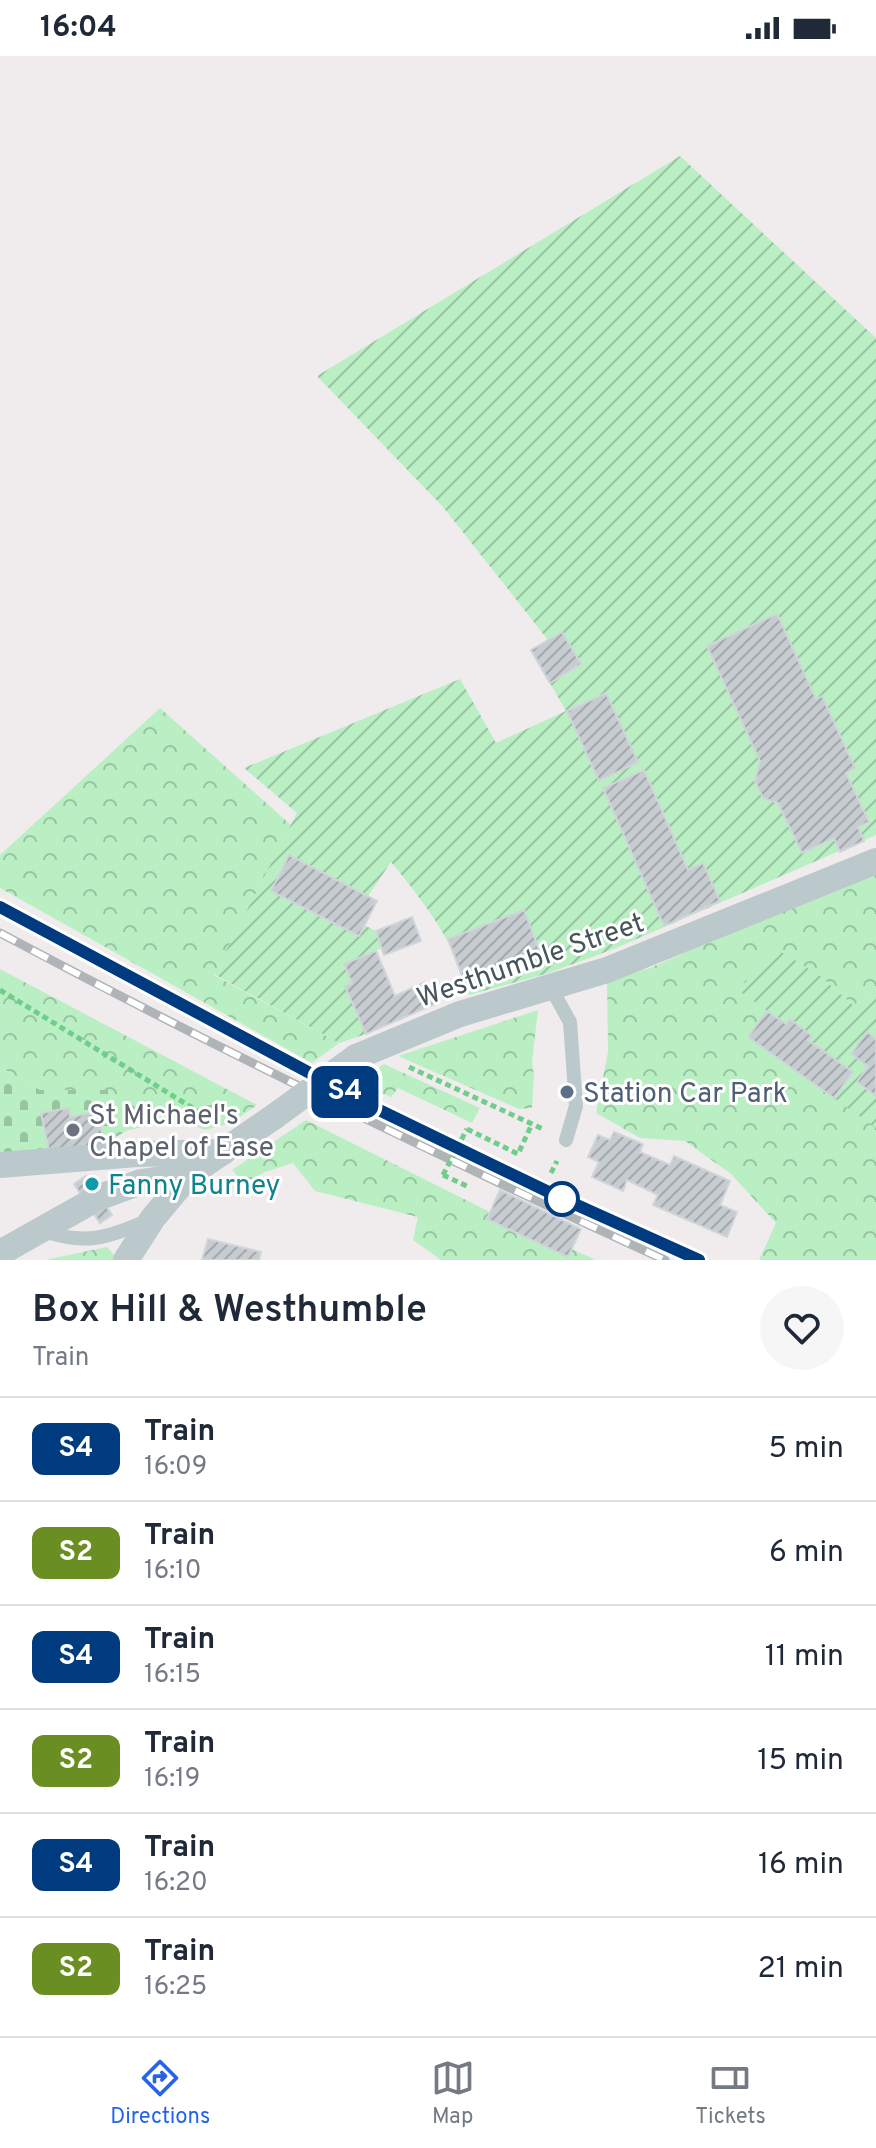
<!DOCTYPE html>
<html lang="en">
<head>
<meta charset="utf-8">
<style>
	:root { --surface:#fff; --page:#f6f6f7; --text:#1f2937; --muted:#747a83; --line:#e0e1e3; --accent:#2563eb }
	body { margin:0; font-family:Overpass,sans-serif; background:var(--page); color:var(--text); height:100vh; display:flex; flex-direction:column; font-size:30px; white-space:nowrap }
	* { box-sizing:border-box; margin:0 }
	p { font-size:26px; color:var(--muted) }
	.icon { flex:none; width:44px; height:44px; fill:none; stroke:currentColor; stroke-width:2; stroke-linecap:round; stroke-linejoin:round }
	.map { position:relative; height:1204px; overflow:hidden }
	.panel { display:flex; flex-direction:column; background:var(--surface); flex:1 }
	.panel>* { flex:none }
	.badge { padding:0 16px; border-radius:12px; font-size:28px; line-height:52px }
	.map>.badge { position:absolute; translate:-50% -50%; box-shadow:0 0 0 4px #fff }
	.round { display:grid; place-items:center; flex:none; width:84px; height:84px; border-radius:42px; background:var(--page) }
	.overview { display:flex; align-items:center; justify-content:space-between; height:136px; padding:0 32px }
	h1 { font-size:38px; font-weight:600; line-height:60px }
	ul { padding:0; list-style:none }
	li { display:flex; align-items:center; gap:24px; height:104px; padding:0 32px; border-top:2px solid var(--line) }
	li div { flex:1 }
	li b { display:block; font-size:30px }
	li em { font-style:normal }
	li .badge { min-width:88px; font-weight:700; text-align:center }
	.status { display:flex; justify-content:space-between; align-items:center; height:56px; padding:0 40px; background:var(--surface); direction:ltr }
	.status svg { height:22px; fill:currentColor }
	.dock { display:flex; justify-content:space-around; align-items:center; height:112px; border-top:2px solid var(--line); background:var(--surface); font-size:22px; color:var(--muted) }
	.dock a { display:grid; justify-items:center; gap:4px }
	.dock .selected { color:var(--accent) }
	.map>svg:first-child { display:block }
	.forest { fill:url(#forest-crowns) }
	.cemetery { fill:url(#cemetery-stones) }
	.garden { fill:url(#garden-furrows) }
	.building { fill:url(#building-hatch); stroke:#d0d5d9; stroke-width:2 }
	.lines { fill:none; stroke-linecap:round; stroke-linejoin:round }
	.path { stroke:#71cd8b; stroke-width:5; stroke-dasharray:6 4; stroke-linecap:butt }
	.service { stroke:#bbc8cc; stroke-width:14 }
	.minor { stroke:#bbc8cc; stroke-width:26 }
	.rail-casing { stroke:#afb4b7; stroke-width:9 }
	.rail { stroke:#fff; stroke-width:6; stroke-dasharray:18; stroke-linecap:butt }
	.path-bridge { stroke:#71cd8b; stroke-width:5; stroke-dasharray:6 4; stroke-linecap:butt }
	.minor-bridge { stroke:#bbc8cc; stroke-width:26 }
	.line-casing { stroke:#fff; stroke-width:18 }
	.line { stroke:#003b80; stroke-width:12 }
	.service-dot { fill:#5c6f8a; stroke:#fff; stroke-width:3 }
	.worship-dot { fill:#6b7280; stroke:#fff; stroke-width:3 }
	.culture-dot { fill:#0f9aa8; stroke:#fff; stroke-width:3 }
	.stop-dot { fill:#fff; stroke:#003b80; stroke-width:4 }
	.labels { text-anchor:middle; stroke-width:6; stroke-linejoin:round; paint-order:stroke }
	.street-label { font-size:28px; fill:#45555a; stroke:#fff }
	.service-label { font-size:28px; fill:#4e5e75; stroke:#fff; text-anchor:start }
	.worship-label { font-size:28px; fill:#5b616d; stroke:#fff; text-anchor:start }
	.culture-label { font-size:28px; fill:#0d838f; stroke:#fff; text-anchor:start }
</style>
</head>
<body>
<div class="status"><b>16:04</b><svg viewBox="0 0 49 12"><path d="M0 12V9h3v3zM5 12V6h3v6zM10 12V3h3v9zM15 12V0h3v12zM26 1h20v11H26zM47 4h2v5h-2z"/></svg></div>
<div class="map">
<svg width="876" height="1204" viewBox="0 0 876 1204">
	<defs>
		<pattern id="forest-crowns" width="20" height="18" patternUnits="userSpaceOnUse" patternTransform="scale(2)"><rect width="20" height="18" fill="#b9efc2"/><path d="M2 6a3 3 0 1 1 6 0M12 15a3 3 0 1 1 6 0" fill="none" stroke="#98c4a1"/></pattern>
		<pattern id="cemetery-stones" width="16" height="16" patternUnits="userSpaceOnUse" patternTransform="scale(2)"><rect width="16" height="16" fill="#b9efc2"/><path d="M2 7V4a2 2 0 0 1 4 0v3zM10 15v-3a2 2 0 0 1 4 0v3z" fill="#98c4a1"/></pattern>
		<pattern id="garden-furrows" width="10" height="10" patternUnits="userSpaceOnUse" patternTransform="scale(2)"><rect width="10" height="10" fill="#b9efc2"/><path d="M-1 1l2-2M0 10L10 0M9 11l2-2" fill="none" stroke="#98c4a1"/></pattern>
		<pattern id="building-hatch" width="6" height="6" patternUnits="userSpaceOnUse" patternTransform="scale(2)"><rect width="6" height="6" fill="#c6ccd0"/><path d="M-1 1l2-2M0 6l6-6M5 7l2-2" fill="none" stroke="#a3a8ac"/></pattern>
	</defs>
	<rect width="100%" height="100%" fill="#f0eced"/>
	<g class="forest">
		<polygon points="160,652 291,769 214,919 339,987 312,1007 0,832 0,799"/>
		<polygon points="876,818 876,939 853,949 819,919 767,955 748,980 876,1047 876,1204 759,1204 776,1167 731,1118 685,1085 640,1082 596,1057 608,996 607,924 650,912 796,848"/>
		<polygon points="0,913 257,1049 231,1067 205,1074 176,1063 126,1075 109,1034 40,1034 0,1011"/>
		<polygon points="538,954 532,1006 534,1020 532,1052 519,1053 398,1000"/>
		<polygon points="384,1008 480,1052 472,1067 398,1032 391,1041 359,1027"/>
		<polygon points="306,1064 490,1156 488,1163 568,1201 572,1193 596,1204 441,1204 413,1184 418,1161 315,1135 293,1107 265,1116 245,1127 232,1114"/>
		<polygon points="107,1191 115,1200 113,1204 45,1204"/>
	</g>
	<polygon class="cemetery" points="0,1011 40,1034 109,1034 126,1075 104,1088 0,1102"/>
	<g class="garden">
		<path d="M 680,100 L 876,282 L 876,779 L 616,892 L 549,917 L 469,939 C 454,884 426,849 391,806 L 368,840 L 289,799 L 271,835 L 358,880 L 364,869 L 376,875 L 382,892 L 345,908 L 352,927 L 346,930 L 366,978 L 339,987 L 214,918 L 297,757 L 244,712 L 460,623 L 496,687 L 566,655 L 531,594 L 548,584 L 443,451 L 317,320 Z"/>
		<polygon points="776,893 819,919 853,949 876,939 876,1072 748,981 767,955 738,934"/>
	</g>
	<g class="building">
		<polygon points="777,558 816,643 822,640 855,712 846,717 869,766 858,771 864,785 840,796 834,782 802,797 778,747 763,742 755,725 760,705 707,590"/>
		<polygon points="562,576 581,608 550,627 531,594"/>
		<polygon points="606,637 638,706 599,725 567,655"/>
		<polygon points="644,714 688,814 703,807 720,845 664,870 603,732"/>
		<polygon points="289,799 377,845 359,880 271,835"/>
		<polygon points="524,854 541,899 465,928 448,883"/>
		<polygon points="412,861 421,885 384,899 376,875"/>
		<polygon points="376,895 395,940 425,926 435,948 366,978 345,930 352,927 344,908"/>
		<polygon points="767,955 786,968 790,963 812,980 808,984 853,1016 834,1042 748,981"/>
		<polygon points="867,976 876,983 876,1040 857,1026 868,1010 851,998"/>
		<polygon points="69,1052 70,1061 98,1055 104,1088 50,1099 41,1057"/>
		<polygon points="614,1076 643,1088 640,1096 670,1109 674,1100 730,1125 720,1149 737,1156 727,1181 653,1149 658,1139 627,1124 623,1135 592,1121 599,1106 588,1101 598,1079 610,1084"/>
		<polygon points="86,1120 112,1159 100,1167 74,1128"/>
		<polygon points="500,1134 581,1173 568,1201 487,1163"/>
		<polygon points="208,1183 261,1196 259,1204 202,1204"/>
	</g>
	<g class="lines">
		<g class="path">
			<polyline points="0,934 214,1065"/>
			<polyline points="409,1011 545,1074"/>
			<polyline points="467,1073 518,1098 532,1068"/>
			<polyline points="551,1117 557,1105"/>
			<polyline points="443,1119 469,1131"/>
		</g>
		<g class="service">
			<polyline points="551,932 570,966 576,1050 566,1084"/>
			<path d="M 41,1174 C 85,1190 107,1182 149,1164"/>
		</g>
		<g class="minor">
			<polyline points="356,1001 460,958 607,914 876,805"/>
			<polyline points="0,1109 137,1098 223,1096"/>
			<polyline points="100,1141 141,1126 189,1119"/>
			<polyline points="0,1197 87,1148"/>
			<polyline points="126,1204 153,1162 189,1119 275,1060"/>
		</g>
		<g class="rail-casing">
			<g id="rail">
				<polyline points="0,851 377,1053 559,1141 699,1204"/>
				<path d="M 0,877 C 218,993 440,1101 665,1204"/>
			</g>
		</g>
		<use href="#rail" class="rail"/>
		<polyline class="path-bridge" points="443,1119 467,1073"/>
		<polyline class="minor-bridge" points="275,1060 356,1001"/>
	</g>
	<g class="lines">
		<g class="line-casing">
			<polyline id="line" points="0,851 377,1053 559,1141 699,1204"/>
		</g>
		<use href="#line" class="line"/>
	</g>
	<circle class="service-dot" cx="567" cy="1036" r="8"/>
	<circle class="worship-dot" cx="73" cy="1074" r="8"/>
	<circle class="culture-dot" cx="92" cy="1128" r="8"/>
	<circle class="stop-dot" cx="562" cy="1143" r="16"/>
	<g class="labels">
		<g class="street-label">
			<text transform="translate(530 903) rotate(-19)" y="10">Westhumble Street</text>
		</g>
		<g class="service-label">
			<text x="583" y="1046">Station Car Park</text>
		</g>
		<g class="worship-label">
			<text x="89" y="1068">St Michael's<tspan x="89" dy="32">Chapel of Ease</tspan></text>
		</g>
		<g class="culture-label">
			<text x="108" y="1138">Fanny Burney</text>
		</g>
	</g>
</svg>
<b class="badge" style="left:345px;top:1036px;background:#003b80;color:#fff">S4</b>
</div>
<section class="panel">
<div class="overview"><div><h1>Box Hill &amp; Westhumble</h1><p>Train</p></div><a class="round"><svg class="icon" aria-label="heart" viewBox="0 0 24 24"><path d="M12 20l-8-8c-3-5 5-10 8-4 3-6 11-1 8 4z"/></svg></a></div>
<ul>
<li><span class="badge" style="background:#003b80;color:#fff">S4</span><div><b>Train</b><p>16:09</p></div><em>5 min</em></li>
<li><span class="badge" style="background:#6b8e23;color:#fff">S2</span><div><b>Train</b><p>16:10</p></div><em>6 min</em></li>
<li><span class="badge" style="background:#003b80;color:#fff">S4</span><div><b>Train</b><p>16:15</p></div><em>11 min</em></li>
<li><span class="badge" style="background:#6b8e23;color:#fff">S2</span><div><b>Train</b><p>16:19</p></div><em>15 min</em></li>
<li><span class="badge" style="background:#003b80;color:#fff">S4</span><div><b>Train</b><p>16:20</p></div><em>16 min</em></li>
<li><span class="badge" style="background:#6b8e23;color:#fff">S2</span><div><b>Train</b><p>16:25</p></div><em>21 min</em></li>
</ul>
</section>
<nav class="dock">
<a class="selected"><svg class="icon" aria-label="directions" viewBox="0 0 24 24"><path d="M12 3l9 9-9 9-9-9zM9 14v-3h6M13 9l2 2-2 2"/></svg>Directions</a>
<a><svg class="icon" aria-label="map" viewBox="0 0 24 24"><path d="M3 6l6-2 6 2 6-2v14l-6 2-6-2-6 2zM9 4v14M15 6v14"/></svg>Map</a>
<a><svg class="icon" aria-label="tickets" viewBox="0 0 24 24"><path d="M3 7h18v10H3zM15 7v10"/></svg>Tickets</a>
</nav>
</body>
</html>
